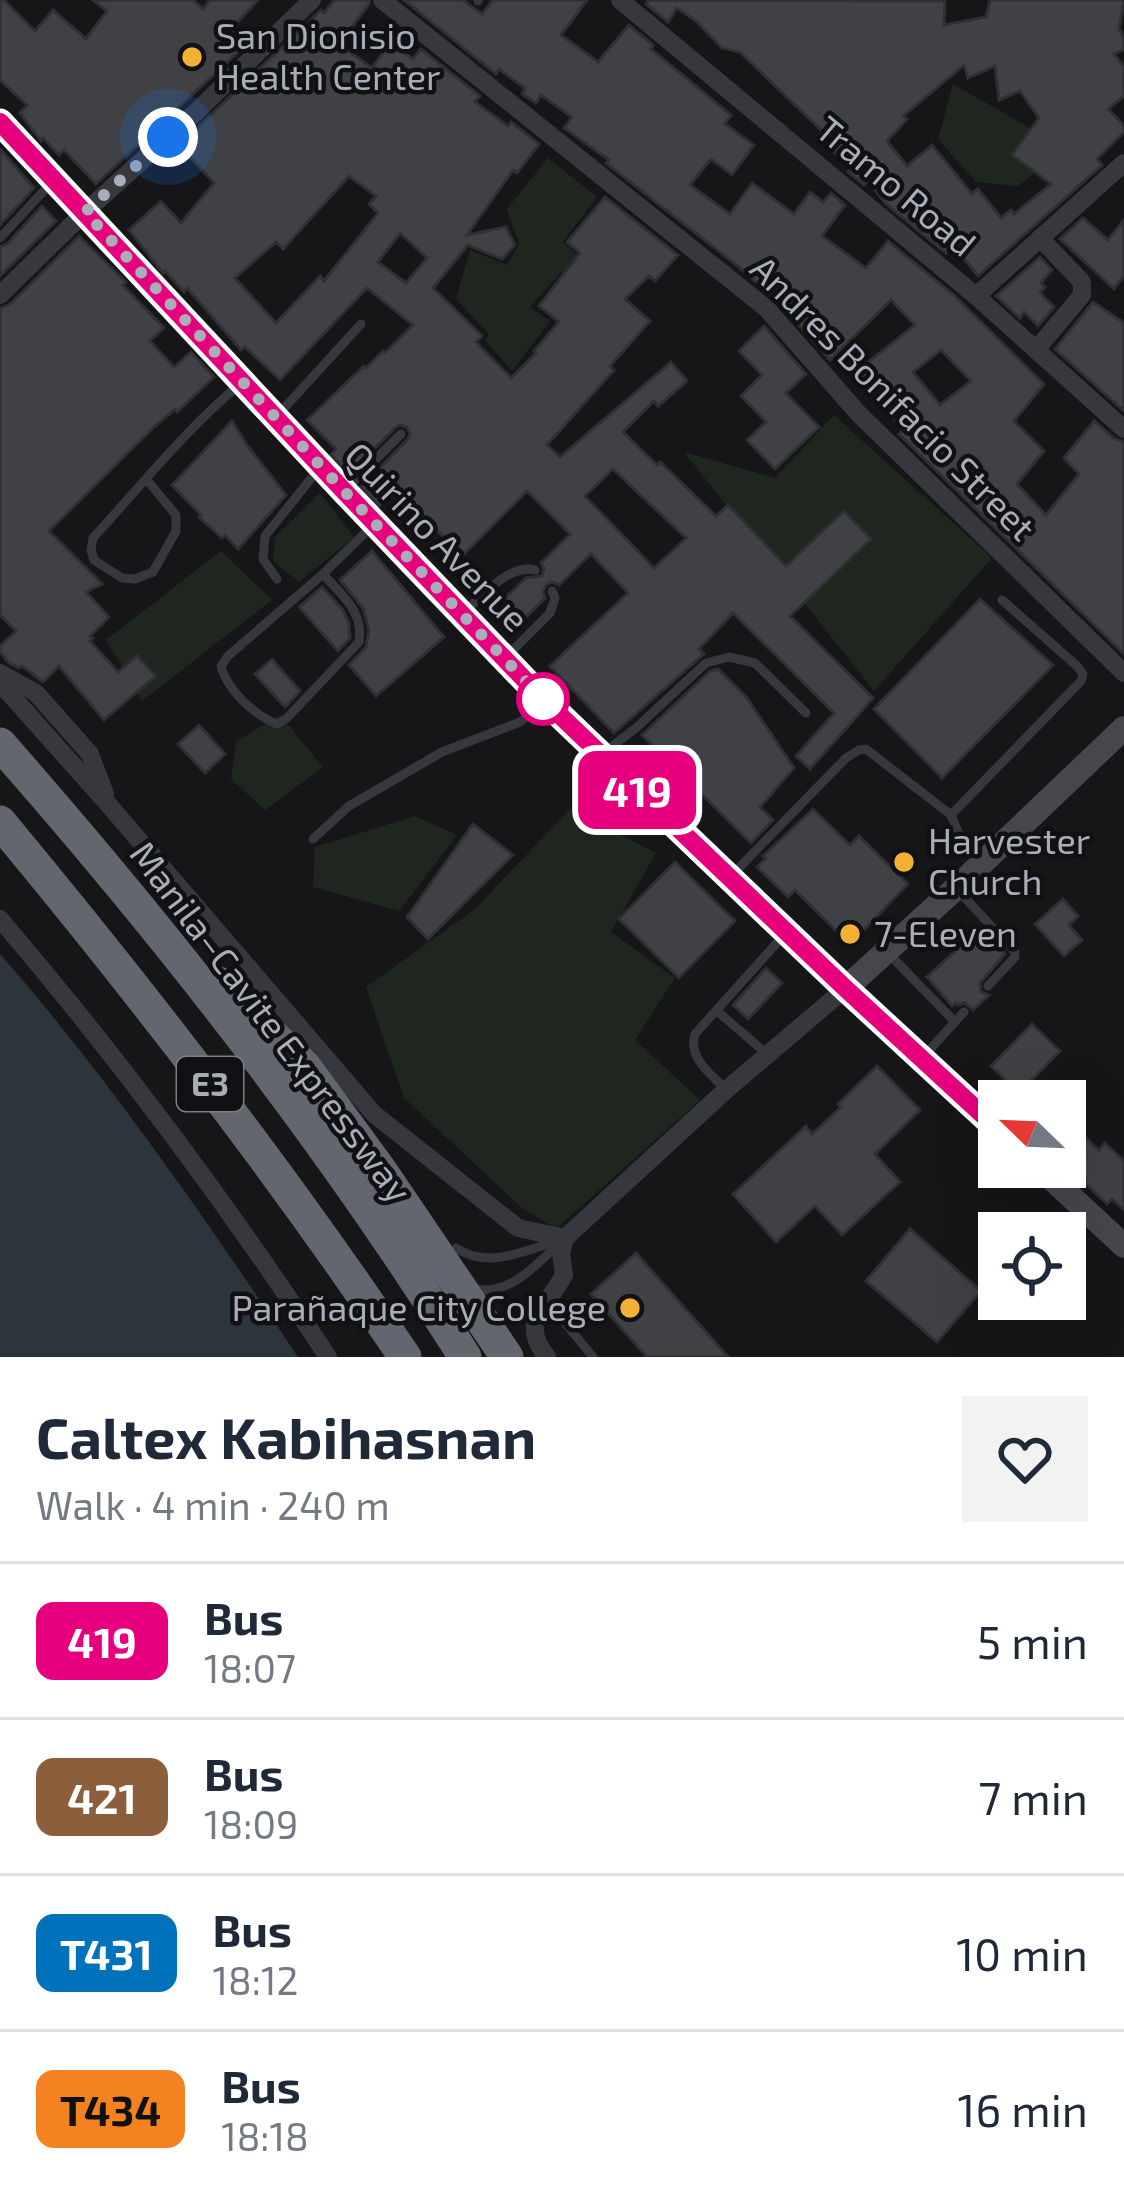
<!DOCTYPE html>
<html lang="en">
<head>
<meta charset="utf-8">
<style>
	:root { --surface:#fff; --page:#f2f2f3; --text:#1f2937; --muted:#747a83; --line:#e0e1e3 }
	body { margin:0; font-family:"Exo 2",sans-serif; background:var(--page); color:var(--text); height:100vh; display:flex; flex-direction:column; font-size:45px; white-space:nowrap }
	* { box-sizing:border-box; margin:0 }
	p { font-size:39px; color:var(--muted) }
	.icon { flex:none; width:66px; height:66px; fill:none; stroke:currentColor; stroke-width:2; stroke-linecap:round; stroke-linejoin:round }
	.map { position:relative; height:1357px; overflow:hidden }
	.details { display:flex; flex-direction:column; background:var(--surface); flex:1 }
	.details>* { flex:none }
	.badge { padding:0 24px; border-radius:18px; font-size:42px; line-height:78px }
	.needle { width:78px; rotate:293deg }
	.controls { position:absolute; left:978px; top:1080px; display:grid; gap:24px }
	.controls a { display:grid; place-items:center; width:108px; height:108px; border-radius:0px; background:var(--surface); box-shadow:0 12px 48px #0002; font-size:60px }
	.you { position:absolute; width:60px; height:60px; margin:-30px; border:9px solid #fff; border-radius:50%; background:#1a73e8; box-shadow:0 0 0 18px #1a73e833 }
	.map>.badge { position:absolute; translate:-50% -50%; box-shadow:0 0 0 6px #fff }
	.round { display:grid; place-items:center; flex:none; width:126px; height:126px; border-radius:0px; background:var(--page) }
	.overview { display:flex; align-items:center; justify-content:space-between; height:204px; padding:0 36px }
	h1 { font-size:57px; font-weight:700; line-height:90px }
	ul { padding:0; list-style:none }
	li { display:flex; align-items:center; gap:36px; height:156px; padding:0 36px; border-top:3px solid var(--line) }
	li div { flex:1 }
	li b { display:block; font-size:45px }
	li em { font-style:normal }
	li .badge { min-width:132px; font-weight:700; text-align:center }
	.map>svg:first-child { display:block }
	.green { fill:#1e261f }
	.water { fill:#2c353c }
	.building { fill:#404145; stroke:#303034; stroke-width:3; fill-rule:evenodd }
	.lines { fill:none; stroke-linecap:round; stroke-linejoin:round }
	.lane { stroke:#37383d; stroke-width:9 }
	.street { stroke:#37383d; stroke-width:18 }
	.secondary { stroke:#45474d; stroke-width:24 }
	.highway { stroke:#63666e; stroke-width:33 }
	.line-casing { stroke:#fff; stroke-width:27 }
	.line { stroke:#e6007e; stroke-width:18 }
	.walk { stroke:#a8adb8; stroke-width:12; stroke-dasharray:0 21.6 }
	.poi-dot { fill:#f2b134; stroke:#111113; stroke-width:4.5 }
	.stop-dot { fill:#fff; stroke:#e6007e; stroke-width:6 }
	.labels { text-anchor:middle; stroke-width:9; stroke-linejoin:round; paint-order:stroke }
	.shield { fill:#111113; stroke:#7b7e86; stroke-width:3 }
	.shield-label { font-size:33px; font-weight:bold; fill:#a8adb8 }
	.poi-label { font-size:36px; fill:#a8adb8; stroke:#111113; text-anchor:start }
	.street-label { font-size:36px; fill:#a8adb8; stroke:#111113 }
</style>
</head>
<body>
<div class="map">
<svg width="1124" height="1357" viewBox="0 0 1124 1357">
	<rect width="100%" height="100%" fill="#161618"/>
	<g class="green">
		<polygon points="953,84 1028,127 1057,154 1018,186 976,182 938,139"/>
		<polygon points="548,158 597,197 563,242 596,271 582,287 561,272 530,307 550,321 512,371 485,340 489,334 456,299 470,250 507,265 519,244 507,209"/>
		<polygon points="834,415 992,558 874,691 684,452 775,478"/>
		<polygon points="320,493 354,537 299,582 273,561 275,537"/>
		<polygon points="221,551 272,600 142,701 106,640"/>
		<polygon points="280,715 323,767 265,810 231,779 236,742"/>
		<polygon points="570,809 656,853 611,932 675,978 635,1040 700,1100 556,1229 522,1208 404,1098 366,987 474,910"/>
		<polygon points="415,816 457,835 399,911 313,887 315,847"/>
	</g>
	<path class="water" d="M 0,954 C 110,1080 205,1218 298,1357 L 0,1357 Z"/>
	<g class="building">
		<polygon points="0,0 4,0 35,31 53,10 86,39 107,11 93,0 193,0 203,9 210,0 258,0 235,25 250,41 96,184 64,150 59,155 43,138 41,141 20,113 27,105 0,80"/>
		<path d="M 334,0 L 369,0 L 369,4 L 339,44 L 372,68 L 390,43 L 413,59 L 421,49 L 480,96 L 475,102 L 508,126 L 511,122 L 539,144 L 517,173 L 513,170 L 467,235 L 506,227 L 515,245 L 502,259 L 468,245 L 433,288 L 482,336 L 476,342 L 511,378 L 536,353 L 534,351 L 559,322 L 539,306 L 580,253 L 567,242 L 605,197 L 678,255 L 655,281 L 649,276 L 625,299 L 650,321 L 610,366 L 614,370 L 547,445 L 560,457 L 671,362 L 687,381 L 658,406 L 654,401 L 623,432 L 657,465 L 660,462 L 716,516 L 728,505 L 786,566 L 844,511 L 871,539 L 790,616 L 873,698 L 810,769 L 796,756 L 834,713 L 733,613 L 699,649 L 704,654 L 614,733 L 550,666 L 628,593 L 591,554 L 559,585 L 552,582 L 546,585 L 543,591 L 545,598 L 517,626 L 497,606 L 526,578 L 542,576 L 544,569 L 541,563 L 570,534 L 527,491 L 462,556 L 395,487 L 379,506 L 361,487 L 408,439 L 410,433 L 406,427 L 400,425 L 395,428 L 349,474 L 331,455 L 336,449 L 307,420 L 364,366 L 366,368 L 383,351 L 385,353 L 413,325 L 367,288 L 280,380 L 245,347 L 241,350 L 187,288 L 184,292 L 165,271 L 163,273 L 129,230 L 161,201 L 181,223 L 214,183 L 179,145 L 321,10 L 324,13 ZM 349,176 L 376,196 L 369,204 L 378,213 L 324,281 L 320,276 L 276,323 L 235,278 L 276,242 L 283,249 ZM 400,233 L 427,258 L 406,283 L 378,262 ZM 613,469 L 686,538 L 654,568 L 585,496 Z"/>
		<path d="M 404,0 L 463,0 L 482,14 L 493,0 L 587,0 L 561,35 L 598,62 L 629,25 L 653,45 L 651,49 L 731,115 L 725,124 L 754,145 L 732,175 L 711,159 L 690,185 L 730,214 L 752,183 L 794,214 L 810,192 L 823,202 L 831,193 L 845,205 L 822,236 L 866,268 L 888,241 L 955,296 L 1044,384 L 1014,421 L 1044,451 L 1017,484 L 1046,515 L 1079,474 L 1064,458 L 1094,421 L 1115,439 L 1124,442 L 1124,654 L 899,434 L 903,430 L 874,393 L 870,396 L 853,374 L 915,325 L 891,300 L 830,360 L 777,300 L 734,263 L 606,163 L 609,160 L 564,128 L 572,117 L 541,95 L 536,103 L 522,94 L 525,88 L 499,69 L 496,74 ZM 941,350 L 971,381 L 940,405 L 913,372 Z"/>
		<path d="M 649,0 L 945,1 L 944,25 L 986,17 L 990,0 L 1124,0 L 1119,28 L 1124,38 L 1124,49 L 1114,54 L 1124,66 L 1124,96 L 1108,109 L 1124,126 L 1124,132 L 1097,159 L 1102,165 L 978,276 L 954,246 L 946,253 L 886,204 L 868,181 L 864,185 L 848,172 L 852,167 L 817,138 L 822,131 L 740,52 L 722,48 L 696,21 L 677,8 L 668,22 L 646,4 ZM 964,65 L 968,78 L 995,66 L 999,100 L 1020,91 L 1039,118 L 1012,155 L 1051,184 L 1014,214 L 1011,210 L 1001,218 L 978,189 L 972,194 L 932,145 L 907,166 L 887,141 L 907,119 L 903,116 Z"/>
		<polygon points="0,149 34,188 0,225"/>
		<polygon points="42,206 56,221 0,276 0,247 7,244"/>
		<polygon points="1083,218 1108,240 1124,220 1124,276 1114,289 1060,239"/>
		<polygon points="79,236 126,282 123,285 164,328 150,341 174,367 191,352 214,377 177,412 175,409 154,427 49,531 102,584 86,592 109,617 90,636 93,638 90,641 118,672 137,656 156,676 104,720 59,666 43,682 22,666 19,668 9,663 0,652 0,646 16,631 0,615 0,308 9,305"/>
		<polygon points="1040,257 1052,270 1041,283 1045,287 1040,293 1054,307 1038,326 1024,312 1020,318 996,296"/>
		<polygon points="1093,302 1124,323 1124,411 1055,349"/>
		<polygon points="764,326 806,374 786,393 819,427 775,469 747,440 766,422 741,396 762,375 739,351"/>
		<polygon points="232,421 247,445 286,495 238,549 225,535 222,538 199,517 201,515 172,485"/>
		<polygon points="372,551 444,637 376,696 349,665 366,647 369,630 363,608 340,580"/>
		<polygon points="322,587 343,610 349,624 350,638 338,651 299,607"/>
		<polygon points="980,599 1053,665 942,778 874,709"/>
		<polygon points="272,659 300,691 285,707 255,674"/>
		<polygon points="718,669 747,698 794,768 760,807 773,820 751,843 642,735 710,671"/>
		<polygon points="199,725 225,754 205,773 178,744"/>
		<polygon points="813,809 850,845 859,836 908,884 850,944 795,890 788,897 757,867 766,858 763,856"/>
		<polygon points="473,824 513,855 428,939 407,917"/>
		<polygon points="675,862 735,921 679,978 619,919"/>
		<polygon points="1063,899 1078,916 1069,925 1082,940 1064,956 1035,924"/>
		<polygon points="981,928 1005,954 980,983 981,992 989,995 973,1010 965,1003 958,1005 956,1003 952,1006 927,977"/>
		<polygon points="766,968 782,983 748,1019 733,1005"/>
		<polygon points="1032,1024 1060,1051 1019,1093 991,1066"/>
		<polygon points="877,1066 920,1110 875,1154 900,1182 842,1235 815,1206 776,1242 733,1194 806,1126 812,1134 841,1107 838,1104"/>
		<polygon points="1065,1118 1099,1150 1105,1143 1124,1161 1124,1210 1112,1199 1107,1204 1065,1164"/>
		<polygon points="910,1229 981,1291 937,1342 866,1281"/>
		<polygon points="636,1253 728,1357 647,1357 591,1294"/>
	</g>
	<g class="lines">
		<g class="lane">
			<polyline points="478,1 478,0"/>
			<polyline points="0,238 51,183"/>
			<polyline points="276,417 361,324"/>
			<path d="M 147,480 L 176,515 L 176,531 L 153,572 L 135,579 L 122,578 L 94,560 L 91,550 L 93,538 C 139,488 187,428 239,385"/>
			<polyline points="344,491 401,434"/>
			<path d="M 323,574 C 342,596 364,611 359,642 L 287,718 L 277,724 C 254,715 227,690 221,666 L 228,656 L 323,574 L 371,527"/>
			<polyline points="277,579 263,559 265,536 317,471"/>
			<path d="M 461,615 C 480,599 508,563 535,570"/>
			<polyline points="507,656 550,613 555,598 552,591"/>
			<polyline points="603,753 636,728 706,663 729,657 755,663 806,713"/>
			<polyline points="951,815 1081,681 1083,674 1077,666 1002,600"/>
			<polyline points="313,839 349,806 442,752 520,722 544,703"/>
			<polyline points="729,878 846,758 859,750 866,749 951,815 958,832 986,858"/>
			<polyline points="956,888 1015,952 1015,957 988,986"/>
			<polyline points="888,953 955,1022"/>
			<polyline points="717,1011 767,1054"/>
			<polyline points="922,1058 964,1012"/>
			<path d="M 725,1089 C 709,1072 688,1058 695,1034 L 783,936"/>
			<path d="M 456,1248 C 488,1270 527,1250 560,1240"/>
			<path d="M 475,1289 C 511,1296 537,1263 561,1242"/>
			<polyline points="547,1301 593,1357"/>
		</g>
		<g class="street">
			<polyline points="382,0 767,309 858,413 1124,673"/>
			<polyline points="620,0 976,296 1124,429"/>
			<polyline points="0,295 85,212 196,112 312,0"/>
			<polyline points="976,296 1124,163"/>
			<polyline points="1036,350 1082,295 1082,282 1040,238"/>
			<polyline points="0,673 36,693 90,754 105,794"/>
			<polyline points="0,683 108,804 374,1114 518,1228 565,1238"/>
			<path d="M 0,919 C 118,1057 228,1205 328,1357"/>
			<polyline points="565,1238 726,1090 846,988"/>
			<path d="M 547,1357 C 518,1321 547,1307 564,1275 L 561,1253 L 565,1238"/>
		</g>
		<g class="secondary">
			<path d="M 0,122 C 157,287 307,458 466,621 C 638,796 818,964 999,1130"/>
			<polyline points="846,988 956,888 1124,728"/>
			<polyline points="1039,1167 1124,1246"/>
		</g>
		<g class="highway">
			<path d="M 0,744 C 169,936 329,1140 465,1357"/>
			<path d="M 0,822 C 143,994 280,1171 405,1357"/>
			<polyline points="219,983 305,1067 381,1171 507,1357"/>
		</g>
	</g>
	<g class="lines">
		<g class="line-casing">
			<polyline id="line" points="0,122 344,491 545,701 845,988 999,1130"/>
		</g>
		<use href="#line" class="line"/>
		<polyline class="walk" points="168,137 85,212 344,491 545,701 543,699"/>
	</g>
	<g class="poi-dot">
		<circle cx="192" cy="57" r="12"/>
		<circle cx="904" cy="862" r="12"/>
		<circle cx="850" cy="934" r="12"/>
		<circle cx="630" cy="1308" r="12"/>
	</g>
	<circle class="stop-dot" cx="543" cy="699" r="24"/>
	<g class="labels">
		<rect class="shield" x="177" y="1057" width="66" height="54" rx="9"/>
		<g class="shield-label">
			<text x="210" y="1096">E3</text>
		</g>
		<g class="poi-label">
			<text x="216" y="49">San Dionisio<tspan x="216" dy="41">Health Center</tspan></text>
			<text x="928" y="854">Harvester<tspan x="928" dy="41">Church</tspan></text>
			<text x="874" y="947">7-Eleven</text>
			<text x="606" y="1321" text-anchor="end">Parañaque City College</text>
		</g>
		<g class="street-label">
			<text transform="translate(896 186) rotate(40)" y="13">Tramo Road</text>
			<text transform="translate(893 398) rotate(45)" y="13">Andres Bonifacio Street</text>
			<text transform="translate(437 537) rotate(46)" y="13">Quirino Avenue</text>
			<text transform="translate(271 1022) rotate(53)" y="13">Manila–Cavite Expressway</text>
		</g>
	</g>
</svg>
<div class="controls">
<a><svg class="needle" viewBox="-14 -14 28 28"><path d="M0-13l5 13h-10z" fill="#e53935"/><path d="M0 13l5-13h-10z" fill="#747a83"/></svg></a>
<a><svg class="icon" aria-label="locate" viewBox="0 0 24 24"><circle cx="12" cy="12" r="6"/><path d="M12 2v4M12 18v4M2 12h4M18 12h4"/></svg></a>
</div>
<div class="you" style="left:168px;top:137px"></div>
<b class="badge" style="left:637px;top:790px;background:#e6007e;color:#fff">419</b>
</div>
<section class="details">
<div class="overview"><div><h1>Caltex Kabihasnan</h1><p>Walk · 4 min · 240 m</p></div><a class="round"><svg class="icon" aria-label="heart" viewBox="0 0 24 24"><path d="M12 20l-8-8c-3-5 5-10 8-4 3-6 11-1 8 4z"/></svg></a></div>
<ul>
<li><span class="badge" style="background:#e6007e;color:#fff">419</span><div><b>Bus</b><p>18:07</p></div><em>5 min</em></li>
<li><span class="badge" style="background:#8b5e3c;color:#fff">421</span><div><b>Bus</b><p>18:09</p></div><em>7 min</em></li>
<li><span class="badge" style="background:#0072bc;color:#fff">T431</span><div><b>Bus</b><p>18:12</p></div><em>10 min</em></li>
<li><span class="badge" style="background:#f58220;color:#111">T434</span><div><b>Bus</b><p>18:18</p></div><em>16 min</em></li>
</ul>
</section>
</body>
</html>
